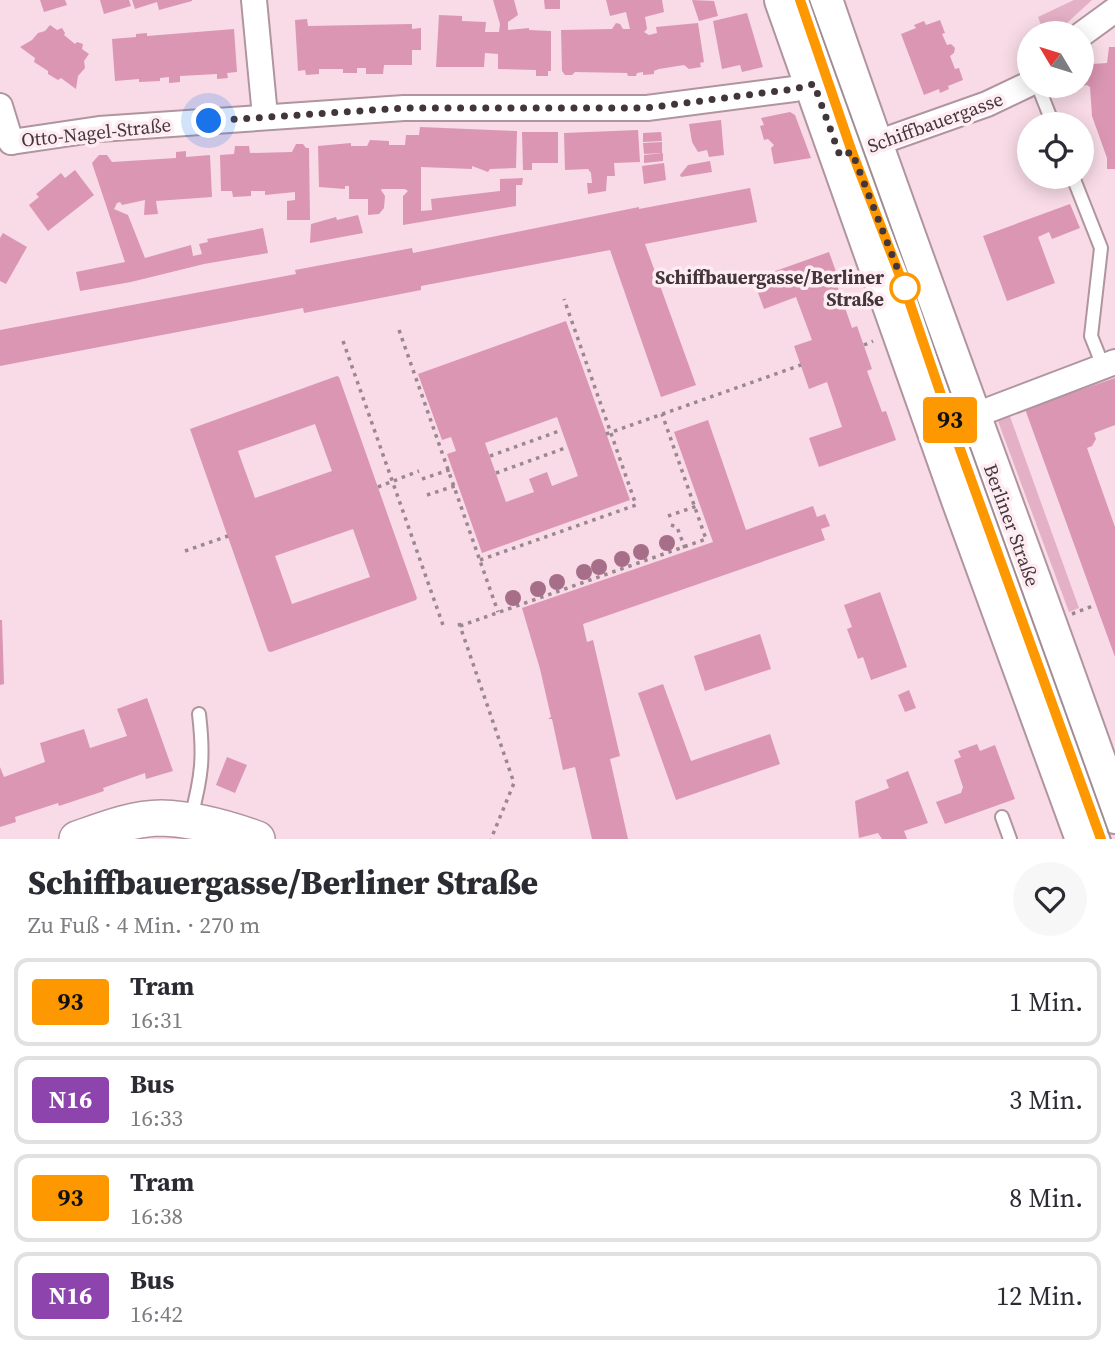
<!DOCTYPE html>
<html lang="de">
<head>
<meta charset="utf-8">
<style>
	:root { --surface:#fff; --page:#f7f7f7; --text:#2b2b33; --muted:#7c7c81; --line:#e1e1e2 }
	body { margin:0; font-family:"Source Serif 4",serif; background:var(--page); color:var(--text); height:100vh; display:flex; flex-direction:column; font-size:26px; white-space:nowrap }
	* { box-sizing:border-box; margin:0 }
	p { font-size:23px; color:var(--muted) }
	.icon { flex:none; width:38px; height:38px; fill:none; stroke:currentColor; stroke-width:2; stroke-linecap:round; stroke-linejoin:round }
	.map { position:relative; height:839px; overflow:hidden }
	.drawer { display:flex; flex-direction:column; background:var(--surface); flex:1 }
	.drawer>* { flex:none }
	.badge { padding:0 14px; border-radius:5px; font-size:24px; line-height:46px }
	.needle { width:46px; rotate:308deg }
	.controls { position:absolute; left:1017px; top:21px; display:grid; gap:14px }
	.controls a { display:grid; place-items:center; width:77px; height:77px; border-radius:50%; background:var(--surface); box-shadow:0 4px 18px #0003; font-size:35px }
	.you { position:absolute; width:35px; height:35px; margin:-18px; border:5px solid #fff; border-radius:50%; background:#1a73e8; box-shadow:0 0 0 10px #1a73e833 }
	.map>.badge { position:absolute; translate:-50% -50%; box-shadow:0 0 0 4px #fff }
	.round { display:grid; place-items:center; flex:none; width:74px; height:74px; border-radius:37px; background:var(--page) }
	.summary { display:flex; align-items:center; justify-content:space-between; height:119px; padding:0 28px }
	h1 { font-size:33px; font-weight:800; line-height:52px }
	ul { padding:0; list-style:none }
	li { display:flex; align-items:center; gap:21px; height:88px; margin:0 14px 10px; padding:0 14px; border:4px solid var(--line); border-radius:14px }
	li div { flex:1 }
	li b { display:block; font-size:26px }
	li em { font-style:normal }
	li .badge { min-width:77px; font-weight:700; text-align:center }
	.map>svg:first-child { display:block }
	.green { fill:#e4b0c5 }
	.building { fill:#db96b3; fill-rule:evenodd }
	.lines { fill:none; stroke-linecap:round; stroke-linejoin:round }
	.lane-casing { stroke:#b0959f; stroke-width:16 }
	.street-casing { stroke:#b0959f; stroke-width:28 }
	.secondary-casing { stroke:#b0959f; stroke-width:38 }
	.primary-casing { stroke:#b0959f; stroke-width:42 }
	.path { stroke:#9b878f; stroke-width:3.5; stroke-dasharray:3.5 5; stroke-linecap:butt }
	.lane { stroke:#fff; stroke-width:12 }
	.street { stroke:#fff; stroke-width:24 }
	.secondary { stroke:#fff; stroke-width:35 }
	.primary { stroke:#fff; stroke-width:38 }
	.tram { stroke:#a18c94; stroke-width:2 }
	.tree { fill:#a76e8a }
	.line-casing { stroke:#fff; stroke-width:16 }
	.line { stroke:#fe9800; stroke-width:10 }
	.walk { stroke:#42363b; stroke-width:7; stroke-dasharray:0 12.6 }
	.stop-dot { fill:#fff; stroke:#fe9800; stroke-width:3.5 }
	.labels { text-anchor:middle; stroke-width:7; stroke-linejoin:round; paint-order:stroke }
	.street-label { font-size:19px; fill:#42363b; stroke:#feecf2 }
	.stop-label { font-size:19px; font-weight:bold; fill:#42363b; stroke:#feecf2; text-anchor:end }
</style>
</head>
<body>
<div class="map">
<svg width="1115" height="839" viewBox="0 0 1115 839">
	<rect width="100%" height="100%" fill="#f8dbe6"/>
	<g class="green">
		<polygon points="1074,0 1092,0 1056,33 1044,33 1038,17"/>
		<polygon points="1008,411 1079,608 1069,612 996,416"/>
	</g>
	<g class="building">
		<polygon points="40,0 65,0 67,5 44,12"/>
		<polygon points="100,0 129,0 131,6 104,14"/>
		<polygon points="132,0 192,0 192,1 159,10 157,2 135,9"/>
		<polygon points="493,0 514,0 518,15 508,22 508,30 529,28 529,30 551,31 551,71 548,71 548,76 536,76 536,70 498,69 498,54 485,53 484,67 436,67 439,15 462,16 462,21 486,22 485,32 499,32 500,24"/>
		<polygon points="544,0 560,0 560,9 545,9"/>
		<polygon points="606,0 662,0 664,12 645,17 647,29 644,32 649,35 657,33 656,27 698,23 704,62 700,63 701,67 689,69 684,65 659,69 654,71 654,74 643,75 643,72 637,73 636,76 628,76 627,73 575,72 572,75 565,75 562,71 561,30 612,29 616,23 620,24 623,29 630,29 626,12 610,16"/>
		<polygon points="692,0 714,1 718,16 699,21"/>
		<polygon points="747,13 763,67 742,72 740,65 722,69 713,21"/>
		<polygon points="307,19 308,26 412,24 412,29 421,28 421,50 412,50 412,65 384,65 383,74 366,74 366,68 357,68 357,73 343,73 343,69 319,69 319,74 306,75 305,70 298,71 295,20"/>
		<polygon points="940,20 945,33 942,34 947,45 951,44 955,48 954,53 950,56 955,69 959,68 963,80 948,86 949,89 940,93 939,89 924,95 901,34 916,28 914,25 924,21 926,25"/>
		<polygon points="50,25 57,30 62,28 65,33 64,35 75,44 77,42 83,44 82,49 89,54 84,61 85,68 78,76 76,89 61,78 58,80 48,74 48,71 34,62 35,58 20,47 32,40 38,33 45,31"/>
		<polygon points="234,29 237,72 227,73 228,78 217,79 217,74 180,76 180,82 169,83 169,77 160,78 160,81 139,82 139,79 115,81 112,39 136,37 136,34 147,33 147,36"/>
		<polygon points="1109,47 1115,47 1115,169 1107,169 1107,158 1092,116 1090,87 1087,85 1082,86 1082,72 1087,75 1091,74 1092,64 1107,63"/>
		<polygon points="790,112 795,115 811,158 774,164 771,148 774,145 768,139 764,140 760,126 764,125 761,118"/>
		<polygon points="721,120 724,155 709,157 707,150 698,152 692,142 689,124"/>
		<polygon points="420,127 517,131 516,168 490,169 488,172 472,166 472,169 421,167 421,211 432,210 431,199 500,191 500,179 523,178 522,185 516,185 516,206 403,225 403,196 408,191 405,189 382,189 381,190 385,196 384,208 379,214 368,215 368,199 349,199 349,186 345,186 345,189 319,187 318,146 351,143 351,146 367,146 370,140 389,141 389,145 405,145 406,135 419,135"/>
		<polygon points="638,130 640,162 614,163 615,176 607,176 606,191 588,194 587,183 592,183 591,173 588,169 565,170 564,133"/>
		<polygon points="522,132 558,132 558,163 532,163 532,170 523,170"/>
		<polygon points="661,132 662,141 643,142 643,133"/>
		<polygon points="662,142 662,153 644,154 643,143"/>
		<polygon points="296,144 303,144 306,148 309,148 310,220 287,220 287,201 295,200 295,192 265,195 265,191 251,191 251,196 233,197 232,191 221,191 220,155 234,154 235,146 249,146 250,153 292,152"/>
		<polygon points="186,151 186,157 210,155 212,197 156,201 158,214 144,215 145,200 122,205 120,202 117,203 114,209 128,215 145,258 191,245 193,256 202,254 199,244 208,242 207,239 263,228 268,253 204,264 131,282 80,291 76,272 125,262 92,163 99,155 107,155 112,162 176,158 176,152"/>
		<polygon points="663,153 663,161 644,163 644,155"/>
		<polygon points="710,161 712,172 681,177 680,175 688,165"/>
		<polygon points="664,163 666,180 644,184 642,166"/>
		<polygon points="75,170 94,195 48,231 29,205 39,197 36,194 61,173 65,178"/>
		<polygon points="750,188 757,222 645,244 696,385 661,397 610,250 421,286 421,290 304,313 303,308 0,366 0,330 296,274 295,270 412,248 413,253 639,207 639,209"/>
		<polygon points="1070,204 1080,228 1052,239 1049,232 1038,237 1055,283 1007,301 983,236"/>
		<polygon points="358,215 363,233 310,243 311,224 336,217 337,220"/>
		<polygon points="3,233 27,247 6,284 0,281 0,238"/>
		<polygon points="829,252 839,280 836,282 852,328 857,326 872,369 867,371 882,412 886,411 896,440 819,467 809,438 842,427 827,382 809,389 794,346 812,340 796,297 764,309 753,279"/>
		<path d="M 566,321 L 630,500 L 482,553 L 447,454 L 456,451 L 451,437 L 442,440 L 418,374 ZM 557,417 L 578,476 L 552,486 L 547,472 L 529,479 L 534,492 L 506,502 L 485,443 Z"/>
		<path d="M 337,376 L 339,377 L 417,598 L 416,600 L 271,652 L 268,651 L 190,429 ZM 315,424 L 332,471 L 255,498 L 238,451 ZM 353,529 L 370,577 L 292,604 L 275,556 Z"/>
		<polygon points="1115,378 1115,425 1094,433 1096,439 1092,446 1087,448 1115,527 1115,657 1025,409"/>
		<polygon points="708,420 746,530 813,506 817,517 825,514 830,526 821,529 825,540 583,624 587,642 593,640 620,756 610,759 628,839 592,839 575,767 563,770 552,719 548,719 551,717 540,669 522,608 713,542 674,432"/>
		<polygon points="880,592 907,667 871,680 863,657 858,659 847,629 852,627 844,605"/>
		<polygon points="0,620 2,620 4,684 0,685"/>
		<polygon points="760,634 771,669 705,691 694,656"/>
		<polygon points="663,684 691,761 770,734 780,764 676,800 638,693"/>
		<polygon points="909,690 916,708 905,712 898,695"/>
		<polygon points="147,698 173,771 146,779 145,773 103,788 104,791 59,806 58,803 15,817 16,822 0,827 0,767 4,777 45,762 40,743 84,729 90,748 127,736 117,709"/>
		<polygon points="977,744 980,751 995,745 1015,799 945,824 936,802 961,793 963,787 954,760 961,757 958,751"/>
		<polygon points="227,757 247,765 235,793 216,785"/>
		<polygon points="908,771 928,823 904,831 907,839 882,839 878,833 859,838 855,801 889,788 886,780"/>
	</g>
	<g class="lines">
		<g class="lane-casing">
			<g id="lane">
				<polyline points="1038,86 1053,124"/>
				<polyline points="1073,177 1101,248 1091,336 1103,366"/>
				<path d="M 191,817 C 202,776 204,756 199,714"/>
				<polyline points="1002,817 1010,839"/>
			</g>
		</g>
		<g class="street-casing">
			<g id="street">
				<polyline points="254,0 265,116"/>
				<polyline points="1082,34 1115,10"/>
				<polyline points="0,106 11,142"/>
				<polyline points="11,142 99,129 404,108 647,108 794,89 826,81"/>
				<polyline points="860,149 987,104 1029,84"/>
				<polyline points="973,416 1115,362"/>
			</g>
		</g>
		<g class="secondary-casing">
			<path id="secondary" d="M 77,839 C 103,830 133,818 161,818 C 193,819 227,828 257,839"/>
		</g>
		<g class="primary-casing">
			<g id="primary">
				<polyline points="784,0 960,497 1085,839"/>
				<path d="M 823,0 C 916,273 1020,542 1115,814"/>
			</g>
		</g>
		<g class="path">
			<polyline points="399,330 498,612"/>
			<polyline points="343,341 444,628"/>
			<polyline points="864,345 873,341"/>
			<polyline points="606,434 801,365"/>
			<polyline points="490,456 562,430"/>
			<polyline points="496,473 568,447"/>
			<polyline points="422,479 452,469"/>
			<polyline points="378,487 419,471"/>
			<polyline points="427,495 458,485"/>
			<polyline points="668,516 700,505"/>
			<polyline points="671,525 677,527 686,551"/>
			<polyline points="185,551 228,536"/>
			<polyline points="480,560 636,505 564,299"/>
			<polyline points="1072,614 1095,605"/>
			<polyline points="459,623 514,783 491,839"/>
			<polyline points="460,626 706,539 662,414"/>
		</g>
		<use href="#lane" class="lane"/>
		<use href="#street" class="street"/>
		<use href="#secondary" class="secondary"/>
		<use href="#primary" class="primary"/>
		<g class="tram">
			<polyline points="809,0 1111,839"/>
			<polyline points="813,40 849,142"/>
			<polyline points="940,392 980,504"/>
		</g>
	</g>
	<g class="tree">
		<circle cx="667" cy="543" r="8"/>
		<circle cx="641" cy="552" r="8"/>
		<circle cx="622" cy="559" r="8"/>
		<circle cx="599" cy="567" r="8"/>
		<circle cx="584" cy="572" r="8"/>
		<circle cx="557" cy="582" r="8"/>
		<circle cx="538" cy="589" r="8"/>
		<circle cx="513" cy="598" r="8"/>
	</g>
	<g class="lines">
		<g class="line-casing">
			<polyline id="line" points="800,0 852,152 905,289 951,424 1101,839"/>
		</g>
		<use href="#line" class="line"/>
		<polyline class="walk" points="209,121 404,108 646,108 794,89 814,84 840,156 852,152 905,288"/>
	</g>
	<circle class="stop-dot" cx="905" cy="288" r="14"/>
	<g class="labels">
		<g class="street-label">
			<text transform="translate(935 122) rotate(-20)" y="7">Schiffbauergasse</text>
			<text transform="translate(96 132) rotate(-6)" y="7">Otto-Nagel-Straße</text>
			<text transform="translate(1012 525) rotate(70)" y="7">Berliner Straße</text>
		</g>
		<g class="stop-label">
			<text x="884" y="284">Schiffbauergasse/Berliner<tspan x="884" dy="22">Straße</tspan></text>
		</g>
	</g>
</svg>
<div class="controls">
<a><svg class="needle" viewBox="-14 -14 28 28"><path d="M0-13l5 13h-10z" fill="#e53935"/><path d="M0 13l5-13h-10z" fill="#7c7c81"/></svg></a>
<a><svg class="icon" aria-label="locate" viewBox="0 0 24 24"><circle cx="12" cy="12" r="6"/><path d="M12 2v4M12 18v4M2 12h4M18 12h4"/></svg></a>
</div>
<div class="you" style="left:209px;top:121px"></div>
<b class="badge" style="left:950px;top:420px;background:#fe9800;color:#111">93</b>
</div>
<section class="drawer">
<div class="summary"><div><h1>Schiffbauergasse/Berliner Straße</h1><p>Zu Fuß · 4 Min. · 270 m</p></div><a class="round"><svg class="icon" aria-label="heart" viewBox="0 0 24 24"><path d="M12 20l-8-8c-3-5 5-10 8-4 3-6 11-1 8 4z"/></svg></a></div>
<ul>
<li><span class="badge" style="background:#fe9800;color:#111">93</span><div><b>Tram</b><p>16:31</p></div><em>1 Min.</em></li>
<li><span class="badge" style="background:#8e44ad;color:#fff">N16</span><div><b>Bus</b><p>16:33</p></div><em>3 Min.</em></li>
<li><span class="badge" style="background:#fe9800;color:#111">93</span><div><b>Tram</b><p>16:38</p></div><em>8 Min.</em></li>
<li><span class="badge" style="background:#8e44ad;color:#fff">N16</span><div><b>Bus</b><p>16:42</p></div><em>12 Min.</em></li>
</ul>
</section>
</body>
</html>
